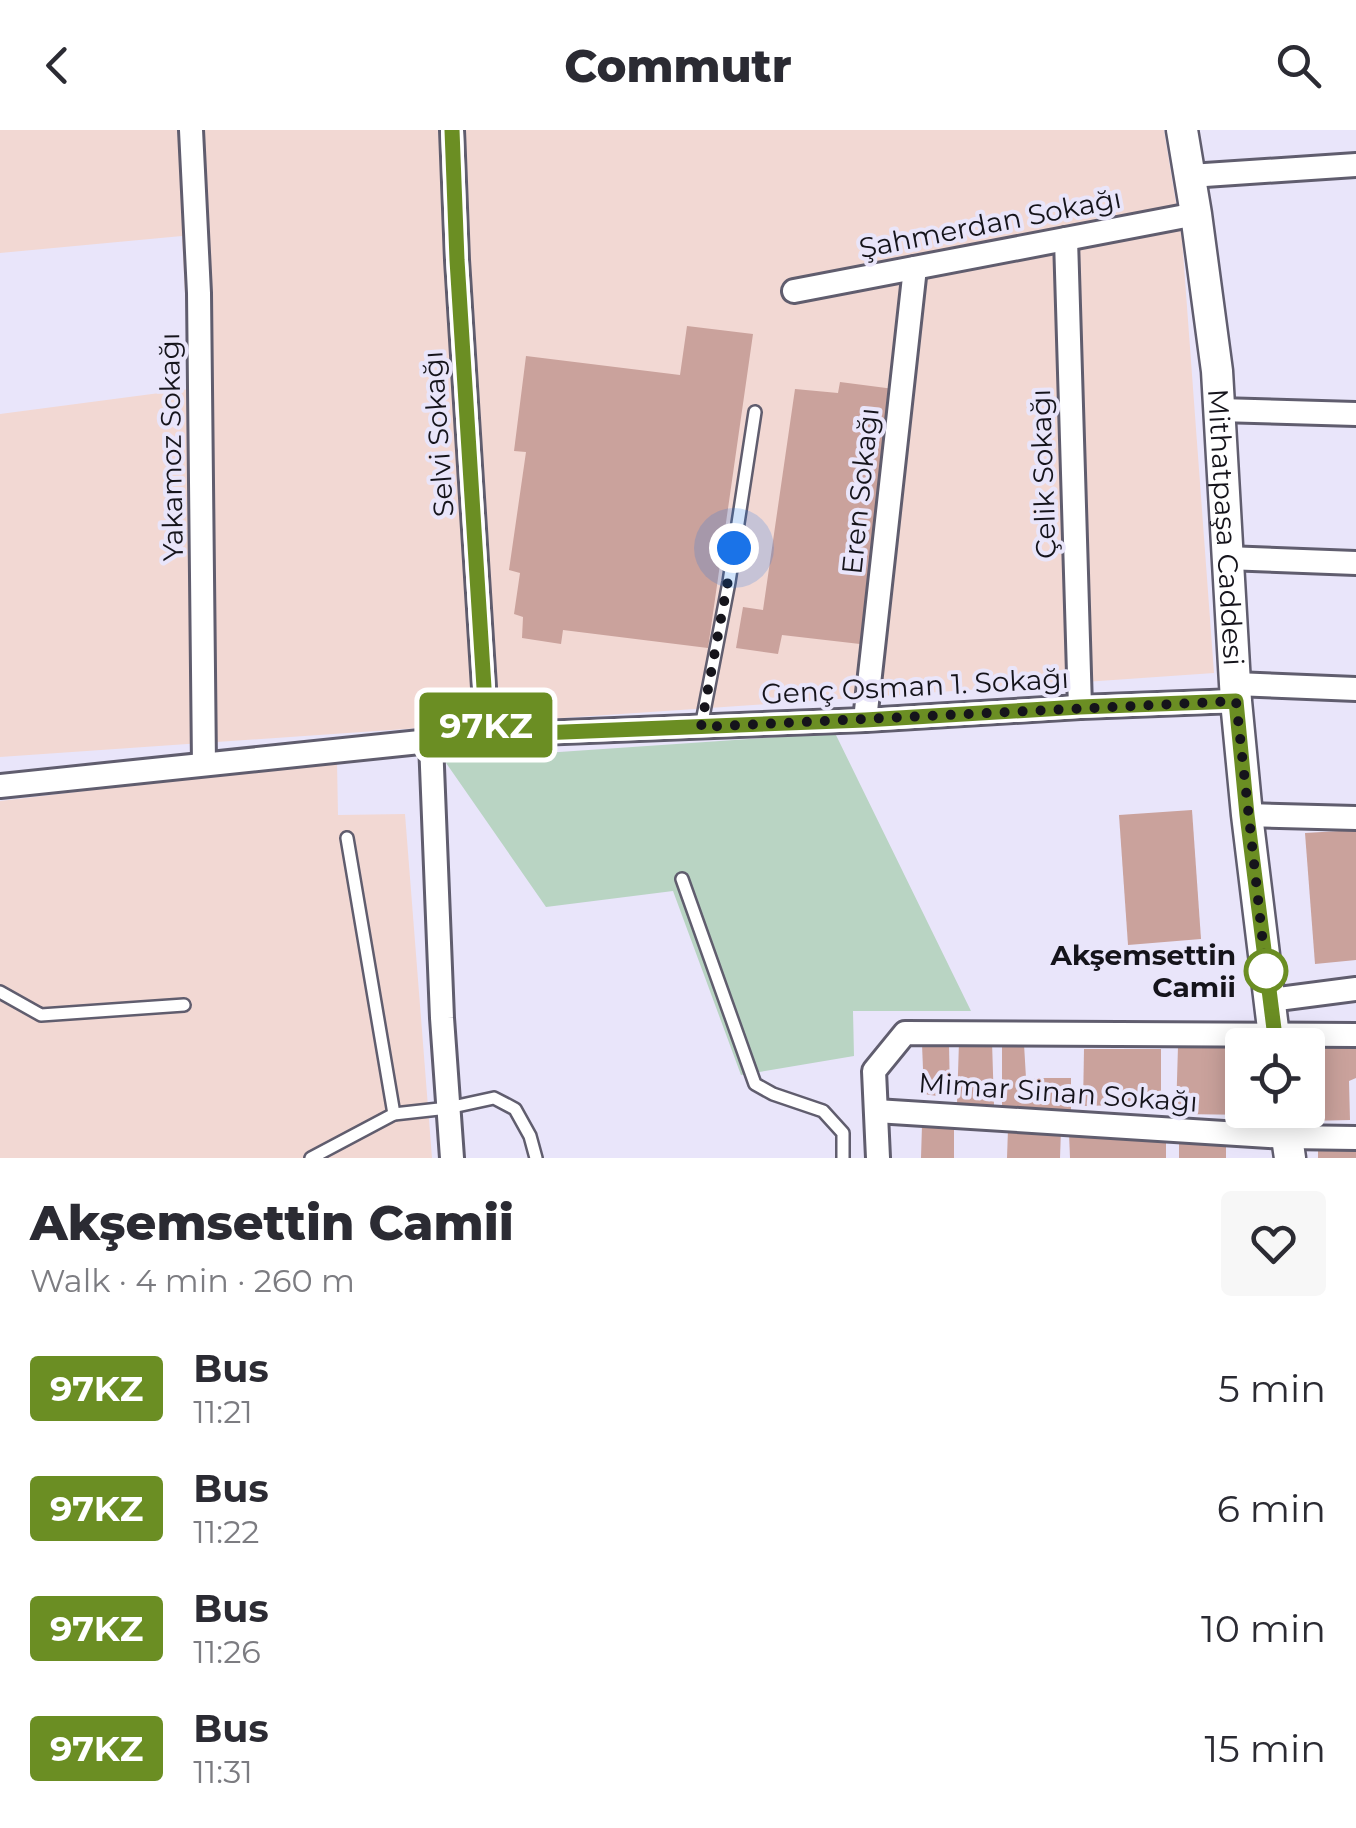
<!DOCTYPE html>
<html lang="en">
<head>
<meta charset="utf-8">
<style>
	:root { --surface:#fff; --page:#f7f7f7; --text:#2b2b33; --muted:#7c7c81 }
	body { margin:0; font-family:Montserrat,sans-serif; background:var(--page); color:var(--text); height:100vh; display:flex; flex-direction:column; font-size:38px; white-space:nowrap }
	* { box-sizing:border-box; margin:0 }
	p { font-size:32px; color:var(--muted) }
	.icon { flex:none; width:55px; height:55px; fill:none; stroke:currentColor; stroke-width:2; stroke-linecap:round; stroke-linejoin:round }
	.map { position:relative; height:1028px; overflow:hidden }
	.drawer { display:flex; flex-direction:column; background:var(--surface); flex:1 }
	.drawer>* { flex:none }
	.badge { padding:0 20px; border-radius:8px; font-size:35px; line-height:65px }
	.fabs { position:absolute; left:1225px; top:898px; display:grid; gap:20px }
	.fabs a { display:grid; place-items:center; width:100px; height:100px; border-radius:10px; background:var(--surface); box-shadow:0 5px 25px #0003; font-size:50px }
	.you { position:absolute; width:50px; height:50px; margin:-25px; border:8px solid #fff; border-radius:50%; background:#1a73e8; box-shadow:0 0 0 15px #1a73e833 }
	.map>.badge { position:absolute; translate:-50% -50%; box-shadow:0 0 0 5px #fff }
	.round { display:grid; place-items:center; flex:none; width:105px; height:105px; border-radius:10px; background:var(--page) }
	.summary { display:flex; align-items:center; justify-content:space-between; height:170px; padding:0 30px }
	h1 { font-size:48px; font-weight:800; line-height:75px }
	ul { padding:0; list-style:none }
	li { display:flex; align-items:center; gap:30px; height:120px; padding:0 30px }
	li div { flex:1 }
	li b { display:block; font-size:38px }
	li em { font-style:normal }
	li .badge { min-width:110px; font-weight:700; text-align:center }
	header { display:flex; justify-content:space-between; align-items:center; height:130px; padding:0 30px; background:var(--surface); font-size:45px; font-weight:800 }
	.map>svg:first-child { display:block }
	.industrial { fill:#f2d8d3 }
	.green { fill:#b9d4c3 }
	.building { fill:#caa29c }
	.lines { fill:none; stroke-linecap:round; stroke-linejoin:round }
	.service-casing { stroke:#605d6e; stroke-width:16 }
	.minor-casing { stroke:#605d6e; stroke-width:28 }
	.secondary-casing { stroke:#605d6e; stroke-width:35 }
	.service { stroke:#fff; stroke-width:11 }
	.minor { stroke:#fff; stroke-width:22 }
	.secondary { stroke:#fff; stroke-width:30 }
	.line-casing { stroke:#fff; stroke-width:22 }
	.line { stroke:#6b8e23; stroke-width:15 }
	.walk { stroke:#15141b; stroke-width:10; stroke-dasharray:0 18 }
	.stop-dot { fill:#fff; stroke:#6b8e23; stroke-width:5 }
	.labels { text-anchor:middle; stroke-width:8; stroke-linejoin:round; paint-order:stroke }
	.street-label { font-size:28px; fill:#15141b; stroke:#e9e5fa }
	.stop-label { font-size:28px; font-weight:bold; fill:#15141b; stroke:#e9e5fa; text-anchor:end }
</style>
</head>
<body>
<header><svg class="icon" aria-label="back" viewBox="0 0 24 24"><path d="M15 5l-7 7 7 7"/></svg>Commutr<svg class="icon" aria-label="search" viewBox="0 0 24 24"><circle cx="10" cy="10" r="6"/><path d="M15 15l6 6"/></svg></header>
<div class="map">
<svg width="1356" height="1028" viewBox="0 0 1356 1028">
	<rect width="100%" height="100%" fill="#e9e5fa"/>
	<g class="industrial">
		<polygon points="0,0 1164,0 1182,109 1214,543 0,627 0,284 190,259 182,106 0,123"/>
		<polygon points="337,631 338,685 405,684 432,1028 0,1028 0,671"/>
	</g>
	<polygon class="green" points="835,603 971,881 853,881 854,926 741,945 673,761 546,777 444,630"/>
	<g class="building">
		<polygon points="687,196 753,204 708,518 563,500 561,514 522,508 523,487 514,484 520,443 509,440 526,322 514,321 526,226 680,245"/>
		<polygon points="840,252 894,259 860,514 782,505 778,524 736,518 743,477 763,480 795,259 838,263"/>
		<polygon points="1192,680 1201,809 1128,815 1119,685"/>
		<polygon points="1356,700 1356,830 1315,834 1305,703"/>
		<polygon points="959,912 992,912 994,976 957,974"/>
		<polygon points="949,913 950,968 924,964 922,914"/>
		<polygon points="1356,913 1356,948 1349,951 1350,990 1307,991 1308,914"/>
		<polygon points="1024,914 1026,948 1071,948 1071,985 1002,981 1002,915"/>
		<polygon points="1242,915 1242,980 1257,980 1257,985 1176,984 1178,916"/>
		<polygon points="1084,919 1161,919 1161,974 1083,976"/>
		<polygon points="922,995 954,997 954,1028 921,1028"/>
		<polygon points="1008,999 1061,999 1060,1028 1007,1028"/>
		<polygon points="1069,1003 1166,1004 1166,1028 1070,1028"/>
		<polygon points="1179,1009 1226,1010 1226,1028 1179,1028"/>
		<polygon points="1356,1017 1356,1028 1318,1028 1318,1019"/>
	</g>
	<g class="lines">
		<g class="service-casing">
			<g id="service">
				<polyline points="701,597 729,452 755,282"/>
				<polyline points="347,708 394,984"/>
				<polyline points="682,749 755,954 773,964 823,981 843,1003 843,1028"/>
				<polyline points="0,862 41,885 184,875"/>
				<polyline points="311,1028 394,984 448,978 494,968 515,979 530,1006 536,1028"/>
			</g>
		</g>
		<g class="minor-casing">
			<g id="minor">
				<polyline points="191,0 199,163 204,634"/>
				<polyline points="452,0 457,130 487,605"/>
				<polyline points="1190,46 1356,35"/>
				<polyline points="1066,109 1080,577"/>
				<polyline points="794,161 1196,84"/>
				<polyline points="1219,280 1356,284"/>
				<polyline points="1226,428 1356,433"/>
				<polyline points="1235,554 1356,559"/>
				<polyline points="865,590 915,138"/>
				<polyline points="431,612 442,888 452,1028"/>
				<polyline points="0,656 487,605 865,590 1080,577 1236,571"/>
				<polyline points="1247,685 1356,688"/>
				<polyline points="1270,870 1356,859"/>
				<polyline points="876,981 1286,1007 1356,1008"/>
				<polyline points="878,1028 874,941 905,903 1356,905"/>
			</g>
		</g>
		<g class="secondary-casing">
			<g id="secondary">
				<path id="s1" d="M 1182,0 L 1196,84 L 1217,241 L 1236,571 L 1247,685 L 1275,915"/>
				<polyline points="1283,980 1290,1028"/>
			</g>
		</g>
		<use href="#service" class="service"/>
		<use href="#minor" class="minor"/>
		<use href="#secondary" class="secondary"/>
	</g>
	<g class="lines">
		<g class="line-casing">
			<polyline id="line" points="452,0 457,130 487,605 865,590 1080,577 1236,571 1247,685 1276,915"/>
		</g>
		<use href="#line" class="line"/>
		<polyline class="walk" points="734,418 701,597 1236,571 1266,841"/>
	</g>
	<circle class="stop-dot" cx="1266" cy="841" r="20"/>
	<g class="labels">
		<g class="street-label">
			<text transform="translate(990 93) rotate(-11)" y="10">Şahmerdan Sokağı</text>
			<text transform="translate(438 304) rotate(-94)" y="10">Selvi Sokağı</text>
			<text transform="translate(171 317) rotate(-91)" y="10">Yakamoz Sokağı</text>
			<text transform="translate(1043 344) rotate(-92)" y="10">Çelik Sokağı</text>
			<text transform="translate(860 361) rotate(-84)" y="10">Eren Sokağı</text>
			<text dy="10" stroke="none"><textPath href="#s1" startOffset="400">Mithatpaşa Caddesi</textPath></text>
			<text transform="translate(915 556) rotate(-3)" y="10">Genç Osman 1. Sokağı</text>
			<text transform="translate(1058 962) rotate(4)" y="10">Mimar Sinan Sokağı</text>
		</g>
		<g class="stop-label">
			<text x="1236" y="835">Akşemsettin<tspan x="1236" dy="32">Camii</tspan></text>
		</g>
	</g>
</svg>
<div class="fabs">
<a><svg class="icon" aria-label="locate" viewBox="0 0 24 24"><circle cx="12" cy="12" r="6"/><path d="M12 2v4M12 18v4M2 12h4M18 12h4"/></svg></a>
</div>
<div class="you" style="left:734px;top:418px"></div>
<b class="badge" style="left:486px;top:595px;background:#6b8e23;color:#fff">97KZ</b>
</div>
<section class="drawer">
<div class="summary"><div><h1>Akşemsettin Camii</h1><p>Walk · 4 min · 260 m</p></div><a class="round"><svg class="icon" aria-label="heart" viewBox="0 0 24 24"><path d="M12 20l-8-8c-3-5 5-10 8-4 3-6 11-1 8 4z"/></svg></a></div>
<ul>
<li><span class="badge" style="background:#6b8e23;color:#fff">97KZ</span><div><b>Bus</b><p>11:21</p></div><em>5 min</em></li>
<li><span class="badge" style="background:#6b8e23;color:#fff">97KZ</span><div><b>Bus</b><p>11:22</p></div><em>6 min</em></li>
<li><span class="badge" style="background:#6b8e23;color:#fff">97KZ</span><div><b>Bus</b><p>11:26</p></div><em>10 min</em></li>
<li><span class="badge" style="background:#6b8e23;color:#fff">97KZ</span><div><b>Bus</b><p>11:31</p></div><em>15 min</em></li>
</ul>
</section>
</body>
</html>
